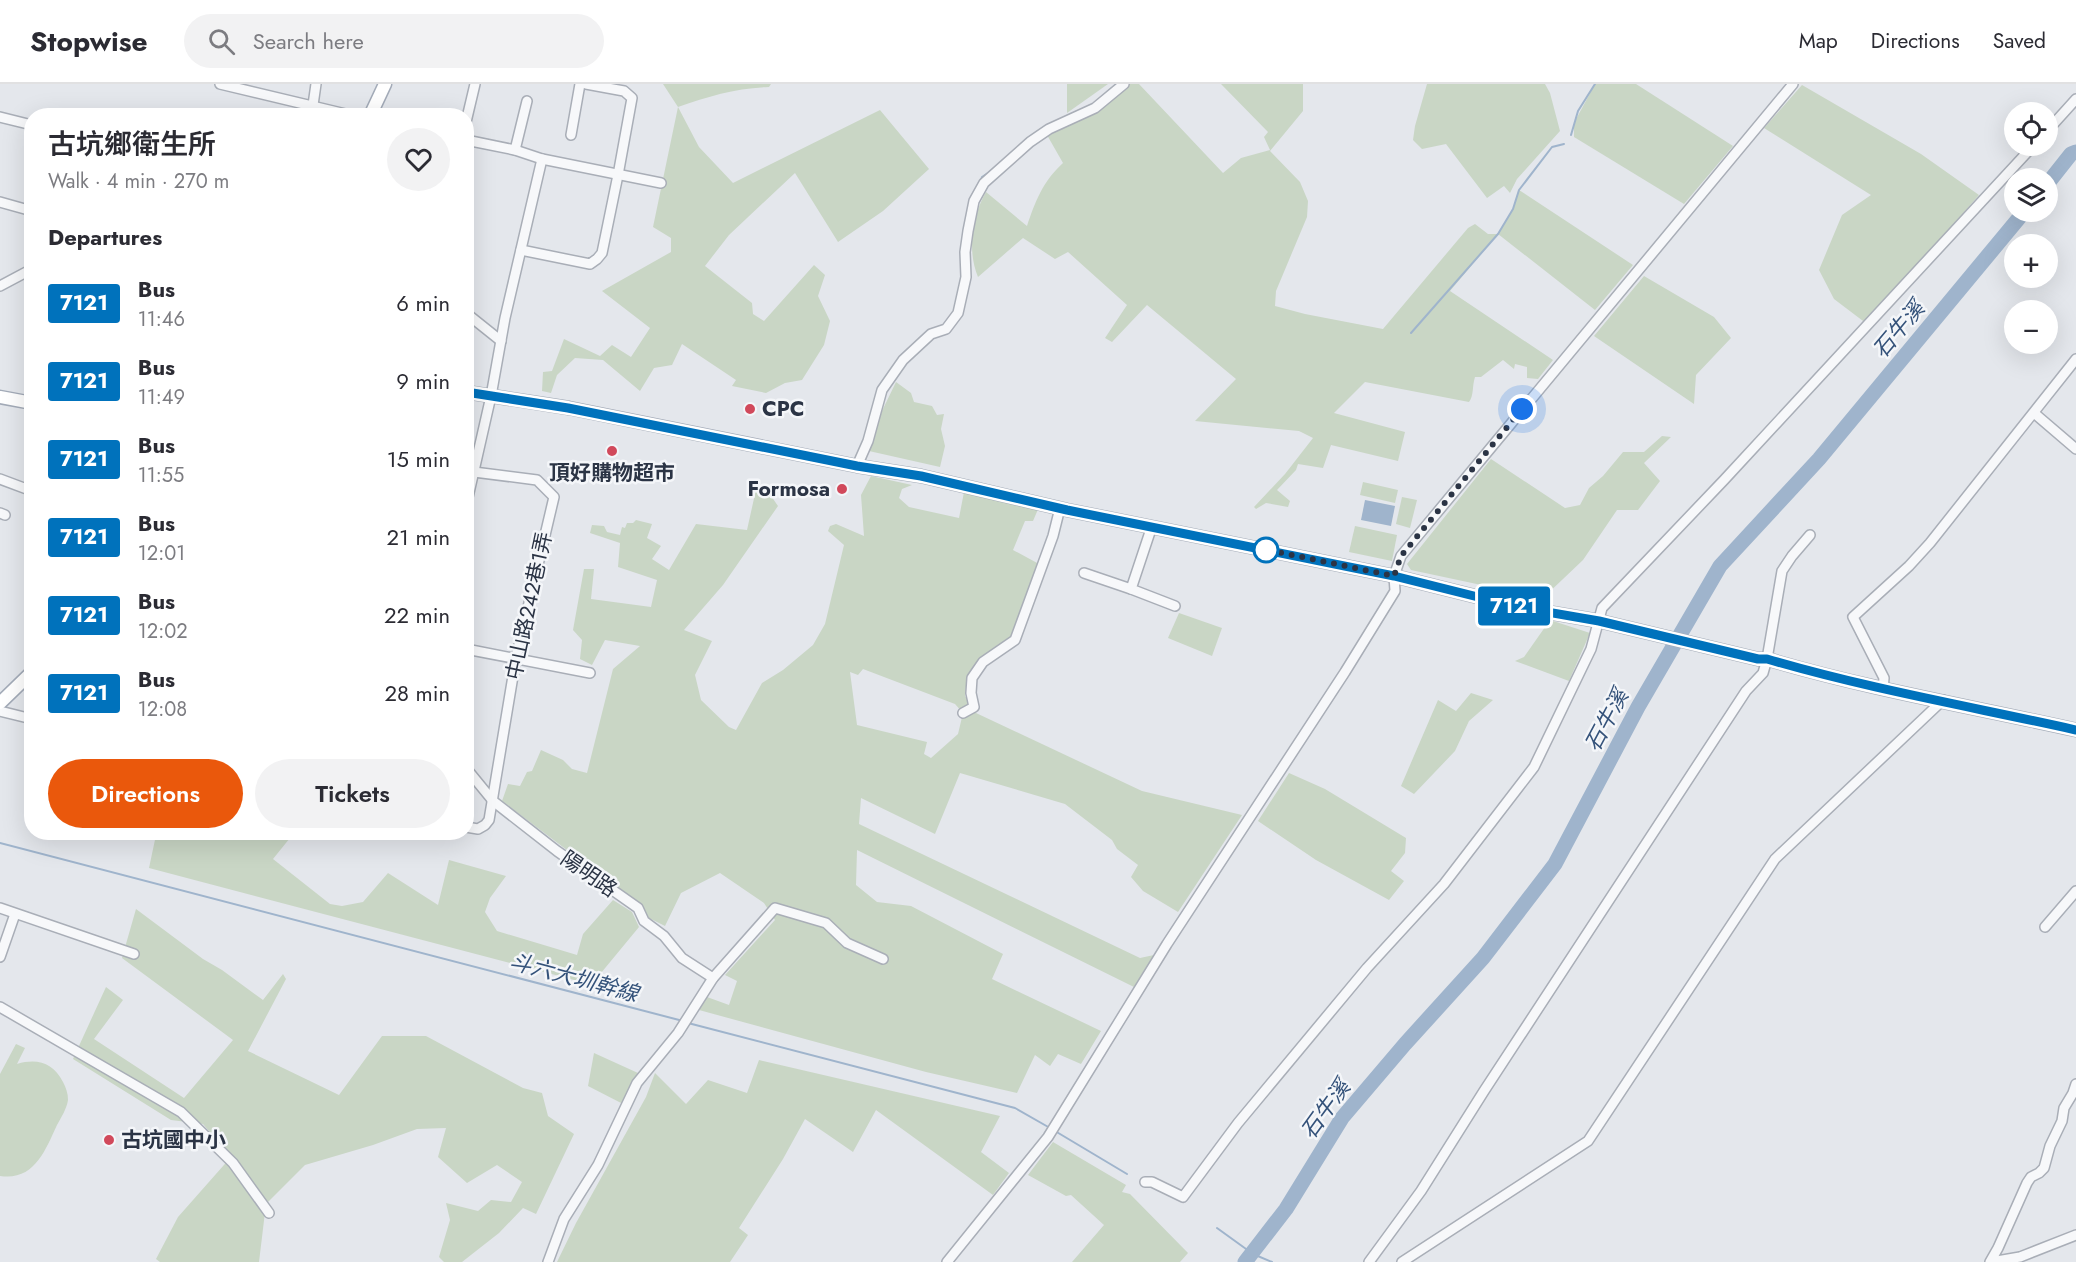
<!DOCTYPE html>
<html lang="en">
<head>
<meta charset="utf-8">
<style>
	:root { --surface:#fff; --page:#f2f2f3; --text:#2b2b33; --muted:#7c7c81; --line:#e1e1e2; --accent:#ea580c }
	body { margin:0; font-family:Jost,"Noto Sans TC",sans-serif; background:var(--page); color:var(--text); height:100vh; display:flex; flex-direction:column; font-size:22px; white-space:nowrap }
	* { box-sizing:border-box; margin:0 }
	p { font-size:20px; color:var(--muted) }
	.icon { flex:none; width:33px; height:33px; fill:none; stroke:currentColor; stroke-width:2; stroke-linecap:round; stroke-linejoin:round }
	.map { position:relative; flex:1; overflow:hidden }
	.side { position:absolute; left:24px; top:24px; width:450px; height:732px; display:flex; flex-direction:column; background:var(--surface); border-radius:24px; box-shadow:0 6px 24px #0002 }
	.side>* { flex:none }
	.badge { padding:0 12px; border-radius:4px; font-size:21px; line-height:39px }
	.tools { position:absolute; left:2004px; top:18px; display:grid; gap:12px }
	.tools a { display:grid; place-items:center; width:54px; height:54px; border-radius:50%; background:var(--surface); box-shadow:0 6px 24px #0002; font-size:30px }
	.you { position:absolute; width:30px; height:30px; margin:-15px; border:4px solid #fff; border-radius:50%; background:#1a73e8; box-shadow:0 0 0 9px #1a73e833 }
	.map>.badge { position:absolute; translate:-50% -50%; box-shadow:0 0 0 3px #fff }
	h2 { padding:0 24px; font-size:22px; line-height:54px }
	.round { display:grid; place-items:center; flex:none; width:63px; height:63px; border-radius:32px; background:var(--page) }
	.headline { display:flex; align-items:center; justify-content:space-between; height:102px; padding:0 24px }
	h1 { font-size:28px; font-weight:600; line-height:45px }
	.cta { display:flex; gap:12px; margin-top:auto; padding:12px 24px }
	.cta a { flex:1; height:69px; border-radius:36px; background:var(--accent); color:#fff; font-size:24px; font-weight:600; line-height:69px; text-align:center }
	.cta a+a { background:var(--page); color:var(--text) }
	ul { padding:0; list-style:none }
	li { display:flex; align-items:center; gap:18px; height:78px; padding:0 24px }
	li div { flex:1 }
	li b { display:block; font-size:22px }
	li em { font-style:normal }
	li .badge { min-width:66px; font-weight:700; text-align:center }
	header { display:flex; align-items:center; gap:36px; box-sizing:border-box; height:84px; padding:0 30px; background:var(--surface); border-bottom:2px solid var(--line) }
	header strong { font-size:28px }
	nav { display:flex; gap:33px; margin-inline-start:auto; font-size:21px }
	.search { width:420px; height:54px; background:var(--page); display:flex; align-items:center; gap:15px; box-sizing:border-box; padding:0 21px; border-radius:33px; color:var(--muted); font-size:22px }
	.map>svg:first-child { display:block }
	.green { fill:#c9d6c5; fill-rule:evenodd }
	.water { fill:#9fb4cc }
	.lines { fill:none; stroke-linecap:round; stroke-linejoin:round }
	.stream { stroke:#9fb4cc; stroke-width:2 }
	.river { stroke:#9fb4cc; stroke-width:15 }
	.minor-casing { stroke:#a9aeb7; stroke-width:12 }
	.major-casing { stroke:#a3abb8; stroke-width:15 }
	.minor { stroke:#f7f8fa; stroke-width:9 }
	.major { stroke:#fff; stroke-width:12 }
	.line-casing { stroke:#fff; stroke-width:14 }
	.line { stroke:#0072bc; stroke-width:9 }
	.walk { stroke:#2b3445; stroke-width:6; stroke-dasharray:0 10.8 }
	.poi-dot { fill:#d1495b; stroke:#f4f6f9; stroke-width:2 }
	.stop-dot { fill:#fff; stroke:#0072bc; stroke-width:3 }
	.labels { text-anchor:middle; stroke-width:5; stroke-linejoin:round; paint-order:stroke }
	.poi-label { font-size:21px; font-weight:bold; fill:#2b3445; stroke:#f4f6f9; text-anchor:start }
	.street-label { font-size:21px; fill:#2b3445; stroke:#f4f6f9 }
	.water-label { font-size:22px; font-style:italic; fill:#34527a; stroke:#f4f6f9 }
</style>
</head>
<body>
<header>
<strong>Stopwise</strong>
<div class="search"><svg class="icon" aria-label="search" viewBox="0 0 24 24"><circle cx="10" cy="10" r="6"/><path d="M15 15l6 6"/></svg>Search here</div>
<nav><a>Map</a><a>Directions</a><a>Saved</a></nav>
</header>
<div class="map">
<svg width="2076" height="1178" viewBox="0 0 2076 1178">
	<rect width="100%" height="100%" fill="#e4e7ec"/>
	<g class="green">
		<path d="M 663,0 L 771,0 L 769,3 C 737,4 709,12 678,23 L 699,63 L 733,99 L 880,26 L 929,85 L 883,127 L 838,158 L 795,89 L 729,151 L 705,182 L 752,219 L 753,230 L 764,237 L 814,181 L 825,191 L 818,212 L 830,237 L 824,261 L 802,296 L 785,299 L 766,309 L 732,302 L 736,296 L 682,260 L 672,281 L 654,284 L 640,307 L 603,276 L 575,274 L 557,291 L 551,309 L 542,307 L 543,288 L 552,287 L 564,255 L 600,272 L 612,261 L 631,273 L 650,244 L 602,207 L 671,168 L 671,154 L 653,143 L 678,23 Z"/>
		<polygon points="1067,0 1108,0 1067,29"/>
		<path d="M 1130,0 L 1139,0 L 1223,89 L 1241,74 L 1270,66 L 1264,53 L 1268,48 L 1221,0 L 1303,0 L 1303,27 L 1270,67 L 1300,98 L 1308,117 L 1307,133 L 1276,207 L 1275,222 L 1305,230 L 1383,245 L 1468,144 L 1475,140 L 1488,150 L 1498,150 L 1513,125 L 1519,106 L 1633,181 L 1595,226 L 1498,150 L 1450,207 L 1553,276 L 1538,295 L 1527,294 L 1527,283 L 1515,280 L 1514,285 L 1503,276 L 1481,293 L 1475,293 C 1472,302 1474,312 1469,318 L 1365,298 L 1334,329 L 1405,348 L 1398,377 L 1331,361 L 1323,384 L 1298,380 L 1296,386 L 1277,406 L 1290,417 L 1288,423 L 1266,419 L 1256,425 L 1254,423 L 1285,390 L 1313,354 L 1299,347 L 1195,337 L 1236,295 L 1147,221 L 1112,258 L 1105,254 L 1127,221 L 1068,168 L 1055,175 L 1023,154 L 978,193 C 967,167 972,132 986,108 L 1027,142 C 1035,118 1043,97 1063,79 L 1047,51 L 1127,5 Z"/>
		<polygon points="1427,0 1545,0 1550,9 1560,47 1517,95 1510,109 1504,102 1487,114 1446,60 1422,65 1413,56 1415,42"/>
		<polygon points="1595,0 1636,0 1733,62 1684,120 1574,53 1574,39"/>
		<polygon points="1802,1 1921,70 1979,111 1867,240 1834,215 1819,186 1842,131 1871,111 1764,44"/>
		<polygon points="1644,192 1714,233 1731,254 1696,291 1694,320 1594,252"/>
		<polygon points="896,298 911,309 914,318 932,322 937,331 944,330 941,345 945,362 940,383 869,367 882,327"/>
		<polygon points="1662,352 1671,353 1644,379 1660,397 1638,426 1617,426 1583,476 1543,514 1411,486 1407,480 1491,375 1565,424 1580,421 1589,404 1603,392 1623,368 1644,368"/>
		<path d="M 871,392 L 912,401 L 902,405 L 899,414 L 909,423 L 959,434 L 964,408 L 1039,423 L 1033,437 L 1025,437 L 1013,466 L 1039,480 L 1011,553 L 980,575 L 967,593 L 965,612 L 976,629 L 1142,707 L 1242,731 L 1178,828 L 1143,807 L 1131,793 L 1138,781 L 1117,765 L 1112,756 L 1065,720 L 960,689 L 935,750 L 861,714 L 859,740 L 1140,874 L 1154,871 L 1134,903 L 857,766 L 856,801 L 877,818 L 911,822 L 1003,870 L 992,895 L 1101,947 L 1081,980 L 1058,970 L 1050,982 L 1035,971 L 1017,1009 L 926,988 L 699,926 L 707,913 L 729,921 L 737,897 L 725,891 L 775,836 L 764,819 L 720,789 L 681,809 L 665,842 L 649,834 L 637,819 L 502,717 L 508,700 L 520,702 L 527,688 L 532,687 L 541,666 L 563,676 L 572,685 L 587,689 L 613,585 L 640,562 L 605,556 L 592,581 L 580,575 L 582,556 L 573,546 L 584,485 L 594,485 L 591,515 L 651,523 L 657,496 L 618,483 L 620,459 L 590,449 L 592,441 L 604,442 L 607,448 L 620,451 L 622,443 L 625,444 L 627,439 L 633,439 L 636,436 L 652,440 L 647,454 L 661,462 L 652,475 L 669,486 L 696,440 L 747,446 L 757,401 L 769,409 L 778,422 L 723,501 L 684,546 L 712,557 L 695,591 L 701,616 L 729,643 L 736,646 L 762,599 L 783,586 L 813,561 L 825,540 L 844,461 L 828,447 L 830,442 L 836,440 L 864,452 L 861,411 ZM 863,585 L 955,620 L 963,629 L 958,650 L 931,674 L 924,670 L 927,658 L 857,641 L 850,588 L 858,591 Z"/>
		<polygon points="1363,398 1398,406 1395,419 1360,411"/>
		<polygon points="1402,413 1417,416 1410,444 1396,440"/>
		<polygon points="1355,442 1397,451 1392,477 1349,468"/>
		<polygon points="1179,529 1222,544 1212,572 1168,554"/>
		<polygon points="1550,536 1590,549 1569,597 1515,577 1524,573"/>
		<polygon points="1471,609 1493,616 1469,637 1455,667 1414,710 1401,702 1438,616 1456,627"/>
		<polygon points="1289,689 1325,705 1406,754 1405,769 1391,787 1404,797 1389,816 1316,776 1258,737"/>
		<polygon points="150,749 294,749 273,775 330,820 342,822 363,818 388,789 438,821 449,776 506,792 490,814 485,828 497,847 577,871 583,850 613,816 632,828 639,843 601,889 610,897 616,907 149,784 156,751"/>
		<polygon points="136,825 203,875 222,886 263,916 283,890 286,895 248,967 339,1011 382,952 426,952 523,1004 542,1009 548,1032 574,1050 536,1130 523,1124 499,1149 462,1178 444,1178 439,1173 450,1136 446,1119 478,1127 491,1116 511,1118 522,1098 497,1081 467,1099 438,1073 446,1044 417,1045 373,1061 305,1081 266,1120 259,1178 160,1178 156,1175 178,1133 231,1073 203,1040 171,1036 73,975 106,903 123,916 94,955 184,1014 233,956 122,874"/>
		<path d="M 16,960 L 25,964 L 17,980 C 38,974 53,979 63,998 C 66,1004 68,1009 68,1016 C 67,1024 61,1034 57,1041 C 45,1067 34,1097 0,1092 L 0,990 Z"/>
		<polygon points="594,969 638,989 623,1020 588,1002"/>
		<polygon points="759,976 1000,1032 981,1068 1009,1089 993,1111 876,1026 853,1068 805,1035 783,1075 739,1144 748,1151 730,1178 557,1178 576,1139 646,1013 655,989 686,1020 708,996 747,1009"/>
		<polygon points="1053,1058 1126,1101 1122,1108 1130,1110 1188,1169 1180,1178 1072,1178 1104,1141 1071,1111 1066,1112 1028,1091"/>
	</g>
	<polygon class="water" points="1365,416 1395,422 1391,442 1361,436"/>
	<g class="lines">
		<g class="stream">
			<polyline points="1107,8 1117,0"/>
			<polyline points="1571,51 1578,27 1595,0"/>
			<polyline points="981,97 982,93 991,87"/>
			<polyline points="1411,249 1498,150 1513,125 1519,106 1552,63 1564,60"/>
			<polyline points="0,759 683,937"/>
			<polyline points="688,939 1015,1024 1050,1044"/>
			<polyline points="1055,1047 1127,1090"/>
			<polyline points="1217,1144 1253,1170 1272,1178"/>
		</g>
		<g class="river">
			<polyline points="2048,99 2071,70 2076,68"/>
			<polyline points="1245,1178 1286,1125 1342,1034 1405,960 1483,874 1555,780 1638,623 1720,482 1819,375 2024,128"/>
		</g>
		<g class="minor-casing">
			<g id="minor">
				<polyline points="220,0 354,32"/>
				<polyline points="313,21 316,0"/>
				<polyline points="0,33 32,41"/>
				<polyline points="466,38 475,0"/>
				<polyline points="2048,46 2076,15"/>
				<polyline points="571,51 580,0"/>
				<polyline points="466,56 515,66 542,75 661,99"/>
				<polyline points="515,66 527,17"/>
				<polyline points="0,118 32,127"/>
				<polyline points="521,166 590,180 597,175 602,169 618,91 632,14 624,7 586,0"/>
				<polyline points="0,202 32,185"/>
				<polyline points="466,229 501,257"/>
				<polyline points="2034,329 2076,365"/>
				<polyline points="857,382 868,357 882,306 903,276 931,250 946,245 958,229 966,193 965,168 968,147 974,117 984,99 1030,58 1049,45 1095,24 1124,0"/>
				<polyline points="466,387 537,396 554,413 516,574 489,736 485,741 478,745 466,743"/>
				<polyline points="0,395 32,407"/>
				<polyline points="466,422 491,312 505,234 542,75"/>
				<polyline points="0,429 5,431"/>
				<polyline points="1152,442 1131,505 1175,522"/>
				<polyline points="1084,489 1131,505"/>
				<polyline points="466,565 590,589"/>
				<polyline points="1883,605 1884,594 1853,533 1909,482 1930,459 2076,275"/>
				<polyline points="0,627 32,635"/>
				<polyline points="963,629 974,623 971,609 972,594 983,578 1015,556 1053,452 1060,424"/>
				<polyline points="466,684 493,717 557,767 638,824 644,837 664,852 682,874 713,894"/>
				<polyline points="0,824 134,870"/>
				<polyline points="2045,843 2076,807"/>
				<polyline points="0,873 15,830"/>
				<polyline points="0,923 181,1028 233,1079 269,1129"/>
				<polyline points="1145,1098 1152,1098 1183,1113 1238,1039 1367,884 1444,800 1534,683 1591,565 1602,524 1724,396 2033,62"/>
				<polyline points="548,1178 564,1135 598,1081 637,999 678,949 713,894 775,824 826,839 847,859 883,875"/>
				<polyline points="947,1178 1048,1053 1167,860 1345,588 1395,507 1394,492 1401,472 1793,0"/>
				<polyline points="1369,1178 1421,1107 1484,1007 1746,607 1763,589 1767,575 1782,487 1792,472 1810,451"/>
				<polyline points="1402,1178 1588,1057 1775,775 1943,616"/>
				<polyline points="1990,1178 1998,1164 2027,1099 2031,1093 2039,1089 2044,1084 2050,1062 2062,1037 2064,1024 2073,1009 2076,1000"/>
				<polyline points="1991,1178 2020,1173 2076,1151"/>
			</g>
		</g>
		<g class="major-casing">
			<g id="major">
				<polyline points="370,32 385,0"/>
				<path d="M 466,308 L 569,324 L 857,382 L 921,392 L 1067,426 L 1394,492 L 1518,523 L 1599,537 L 1758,575 L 1767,575 C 1868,605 1973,623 2076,646"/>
				<polyline points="0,313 32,319"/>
				<polyline points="0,619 32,588"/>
			</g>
		</g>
		<use href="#minor" class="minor"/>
		<use href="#major" class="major"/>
	</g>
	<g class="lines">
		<g class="line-casing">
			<path id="line" d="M 466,308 L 568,324 L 857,382 L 921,392 L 1067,426 L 1394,492 L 1518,523 L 1599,537 L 1758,575 L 1767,575 C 1869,605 1973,623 2076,646"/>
		</g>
		<use href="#line" class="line"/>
		<polyline class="walk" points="1266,466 1263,465 1394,492 1401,472 1522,325"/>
	</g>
	<g class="poi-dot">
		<circle cx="750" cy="325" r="6"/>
		<circle cx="612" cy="367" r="6"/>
		<circle cx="842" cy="405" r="6"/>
		<circle cx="109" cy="1056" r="6"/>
	</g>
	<circle class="stop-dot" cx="1266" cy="466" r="12"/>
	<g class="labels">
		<g class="poi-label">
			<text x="762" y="332">CPC</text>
			<text x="612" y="396" text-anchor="middle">頂好購物超市</text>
			<text x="830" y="412" text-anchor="end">Formosa</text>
			<text x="121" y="1063">古坑國中小</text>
		</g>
		<g class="street-label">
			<text transform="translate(529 522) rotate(-78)" y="7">中山路242巷1弄</text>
			<text transform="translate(589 790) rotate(35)" y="7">陽明路</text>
		</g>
		<g class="water-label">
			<text transform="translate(1898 245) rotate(-50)" y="8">石牛溪</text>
			<text transform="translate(1606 636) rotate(-62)" y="8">石牛溪</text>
			<text transform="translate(574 893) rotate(15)" y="8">斗六大圳幹線</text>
			<text transform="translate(1325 1025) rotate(-54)" y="8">石牛溪</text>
		</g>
	</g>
</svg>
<div class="tools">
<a><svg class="icon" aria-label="locate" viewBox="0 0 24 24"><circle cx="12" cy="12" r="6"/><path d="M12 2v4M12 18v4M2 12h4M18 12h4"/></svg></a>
<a><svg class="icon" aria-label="layers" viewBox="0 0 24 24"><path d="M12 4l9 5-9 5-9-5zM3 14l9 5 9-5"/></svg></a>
<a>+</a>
<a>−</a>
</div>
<div class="you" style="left:1522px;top:325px"></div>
<b class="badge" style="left:1514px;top:522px;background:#0072bc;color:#fff">7121</b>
<section class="side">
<div class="headline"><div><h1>古坑鄉衛生所</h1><p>Walk · 4 min · 270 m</p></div><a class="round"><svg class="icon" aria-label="heart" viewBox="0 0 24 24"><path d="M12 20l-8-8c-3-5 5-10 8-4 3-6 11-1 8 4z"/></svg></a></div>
<h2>Departures</h2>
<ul>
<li><span class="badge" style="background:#0072bc;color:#fff">7121</span><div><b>Bus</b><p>11:46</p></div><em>6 min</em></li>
<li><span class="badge" style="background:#0072bc;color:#fff">7121</span><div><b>Bus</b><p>11:49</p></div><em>9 min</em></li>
<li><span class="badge" style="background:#0072bc;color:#fff">7121</span><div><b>Bus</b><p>11:55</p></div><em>15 min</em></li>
<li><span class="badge" style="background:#0072bc;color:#fff">7121</span><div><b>Bus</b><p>12:01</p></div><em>21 min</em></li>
<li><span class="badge" style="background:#0072bc;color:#fff">7121</span><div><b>Bus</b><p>12:02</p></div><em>22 min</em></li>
<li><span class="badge" style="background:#0072bc;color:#fff">7121</span><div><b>Bus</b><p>12:08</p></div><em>28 min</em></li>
</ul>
<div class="cta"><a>Directions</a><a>Tickets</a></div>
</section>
</div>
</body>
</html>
